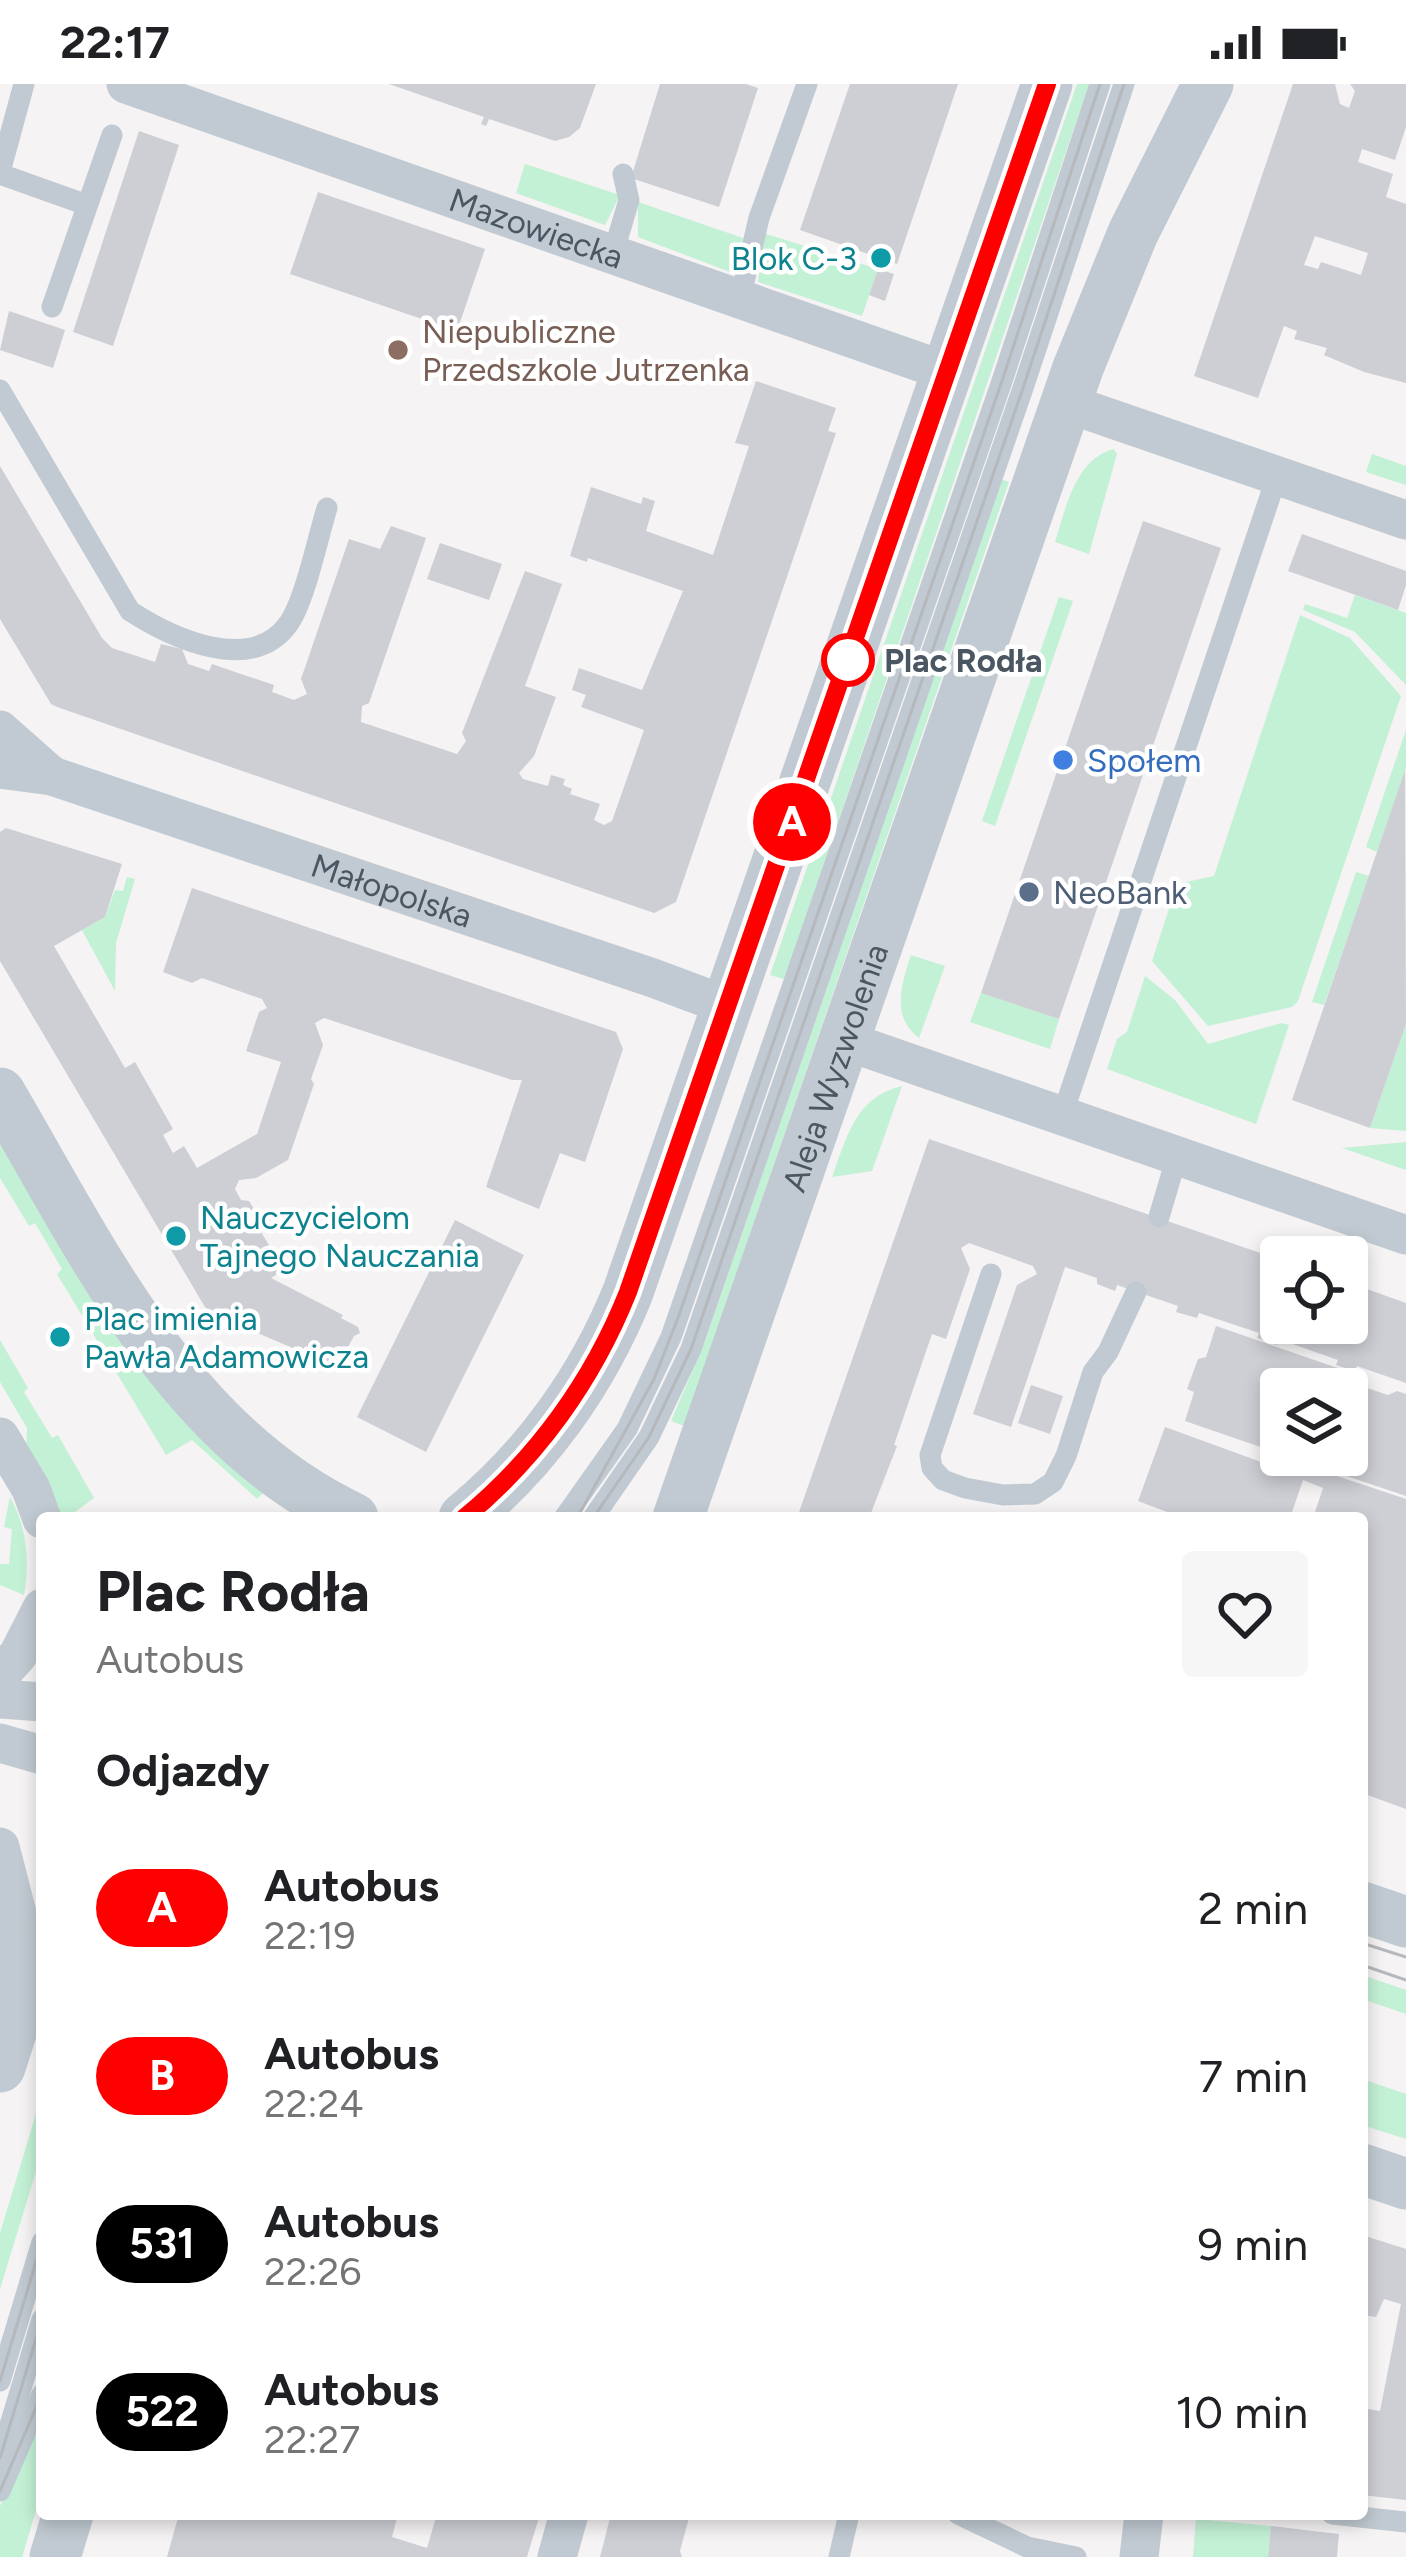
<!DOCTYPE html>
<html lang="pl">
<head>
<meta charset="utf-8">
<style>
	:root { --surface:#fff; --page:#f6f6f6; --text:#202124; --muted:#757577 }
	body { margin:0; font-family:Figtree,sans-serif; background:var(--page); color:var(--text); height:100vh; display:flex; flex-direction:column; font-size:45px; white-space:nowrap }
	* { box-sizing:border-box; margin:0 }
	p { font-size:39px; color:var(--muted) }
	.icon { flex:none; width:66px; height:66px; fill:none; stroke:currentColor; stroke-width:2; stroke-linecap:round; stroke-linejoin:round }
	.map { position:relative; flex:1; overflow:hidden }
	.drawer { position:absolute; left:36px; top:1428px; width:1332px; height:1008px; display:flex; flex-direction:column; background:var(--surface); border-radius:12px; box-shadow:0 6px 18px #0003 }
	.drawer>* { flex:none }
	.badge { padding:0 24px; border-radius:39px; font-size:42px; line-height:78px }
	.fabs { position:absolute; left:1260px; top:1152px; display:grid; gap:24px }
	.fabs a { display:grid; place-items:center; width:108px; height:108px; border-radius:12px; background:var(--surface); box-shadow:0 6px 18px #0003; font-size:60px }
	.map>.badge { position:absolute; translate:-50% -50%; box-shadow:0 0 0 6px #fff }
	h2 { padding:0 60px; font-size:45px; line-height:108px }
	.round { display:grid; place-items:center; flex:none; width:126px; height:126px; border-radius:12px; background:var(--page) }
	.head { display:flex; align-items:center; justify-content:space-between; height:204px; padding:0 60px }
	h1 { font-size:57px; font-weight:700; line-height:90px }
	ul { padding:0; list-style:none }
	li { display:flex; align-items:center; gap:36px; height:168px; padding:0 60px }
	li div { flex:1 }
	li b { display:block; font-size:45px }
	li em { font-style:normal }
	li .badge { min-width:132px; font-weight:700; text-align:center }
	.status { display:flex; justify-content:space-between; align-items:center; height:84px; padding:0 60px; background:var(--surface); direction:ltr }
	.status svg { height:33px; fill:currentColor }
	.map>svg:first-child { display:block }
	.green { fill:#c3f1d5 }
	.building { fill:#cdcfd5; fill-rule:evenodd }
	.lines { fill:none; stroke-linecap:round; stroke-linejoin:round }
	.service { stroke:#c1cad2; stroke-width:21 }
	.minor { stroke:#c1cad2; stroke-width:39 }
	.tertiary { stroke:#c1cad2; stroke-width:51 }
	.tram { stroke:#b5b8bd; stroke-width:3 }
	.line-casing { stroke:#fff; stroke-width:27 }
	.line { stroke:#f00; stroke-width:18 }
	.culture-dot { fill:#0f9aa8; stroke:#fff; stroke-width:4.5 }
	.education-dot { fill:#8d6e63; stroke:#fff; stroke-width:4.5 }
	.stop-dot { fill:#fff; stroke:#f00; stroke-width:6 }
	.shop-dot { fill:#3f7fe0; stroke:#fff; stroke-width:4.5 }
	.service-dot { fill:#5c6f8a; stroke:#fff; stroke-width:4.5 }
	.labels { text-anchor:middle; stroke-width:9; stroke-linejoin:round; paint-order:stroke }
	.street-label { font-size:33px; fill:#4a5661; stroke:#fff }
	.culture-label { font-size:33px; fill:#0d838f; stroke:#fff; text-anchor:start }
	.education-label { font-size:33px; fill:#785e54; stroke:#fff; text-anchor:start }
	.stop-label { font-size:33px; font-weight:bold; fill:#4a5661; stroke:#fff; text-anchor:start }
	.shop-label { font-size:33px; fill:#366cbe; stroke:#fff; text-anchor:start }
	.service-label { font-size:33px; fill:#4e5e75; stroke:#fff; text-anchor:start }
</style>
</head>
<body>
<div class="status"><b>22:17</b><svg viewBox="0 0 49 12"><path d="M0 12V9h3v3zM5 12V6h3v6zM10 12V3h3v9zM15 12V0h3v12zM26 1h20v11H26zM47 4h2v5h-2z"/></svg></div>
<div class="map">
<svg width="1406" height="2473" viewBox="0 0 1406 2473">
	<rect width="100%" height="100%" fill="#f5f3f3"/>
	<g class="green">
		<polygon points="1077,0 1089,0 791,876 787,896 770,891"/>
		<polygon points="525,80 620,111 605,141 516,109"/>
		<polygon points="638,118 743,154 738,191 638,153"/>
		<polygon points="763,149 878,185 862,232 758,198"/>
		<path d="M 1114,365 L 1117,370 L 1089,470 L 1055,458 C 1066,424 1075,375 1114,365 Z"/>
		<polygon points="1372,370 1406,382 1406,401 1366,388"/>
		<polygon points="1001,395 1009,398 684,1342 671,1337 705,1257"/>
		<polygon points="1355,511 1406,529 1406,601 1355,548 1303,526 1305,520 1347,534"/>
		<polygon points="1059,513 1073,517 995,742 982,737"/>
		<polygon points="1300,531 1350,554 1401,612 1298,917 1292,923 1208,942 1152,877 1177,800 1214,792"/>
		<polygon points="1406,646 1406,684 1377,768 1366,763"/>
		<polygon points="1356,788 1369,792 1324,921 1312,918"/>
		<polygon points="127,793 135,795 116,859 115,907 82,846 105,833 115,806 123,807"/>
		<path d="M 911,871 L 945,882 L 919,954 C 891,933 901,901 911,871 Z"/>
		<polygon points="1145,892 1175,916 1208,960 1281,939 1289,941 1256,1040 1107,985 1117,955 1127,948"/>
		<polygon points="981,909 1059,935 1050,965 970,938"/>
		<polygon points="1406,940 1406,1047 1370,1044"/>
		<path d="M 902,1002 L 872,1087 L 832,1093 C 847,1053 855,1013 902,1002 Z"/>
		<polygon points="0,1051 227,1379 263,1409 257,1415 192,1356 166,1371 57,1190 62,1185 35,1139 29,1142 0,1094"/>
		<polygon points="1406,1058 1406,1086 1342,1064"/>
		<polygon points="0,1256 28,1304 24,1308 52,1354 58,1351 94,1414 67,1434 58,1434 26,1369 27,1344 0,1298"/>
		<path d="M 10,1413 C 27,1443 30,1478 24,1511 L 0,1501 L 0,1480 L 9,1480 L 12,1445 L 4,1443 Z"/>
		<polygon points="1362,1891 1406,1906 1406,1930 1362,1915"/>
		<polygon points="1362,1995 1406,2010 1406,2055 1362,2041"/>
		<polygon points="42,2010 42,2068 0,2205 0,2149"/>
		<polygon points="42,2327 42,2407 22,2473 0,2473 0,2422"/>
		<polygon points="1196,2435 1271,2442 1268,2473 1193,2473"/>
	</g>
	<g class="building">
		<polygon points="389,0 596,0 580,44 569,53 555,57 489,35 486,42 481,40 484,33"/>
		<polygon points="660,0 746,0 758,4 719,123 631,94"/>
		<polygon points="850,0 958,0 897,180 800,146"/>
		<path d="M 1293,0 L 1335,0 L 1340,20 L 1349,24 L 1355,7 L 1350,0 L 1406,0 L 1406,43 L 1395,76 L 1362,65 L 1358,78 L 1393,90 L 1386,113 L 1406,120 L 1406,299 L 1364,288 L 1324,271 L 1327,264 L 1294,255 L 1297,247 L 1284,242 L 1258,314 L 1194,292 ZM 1315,152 L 1368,169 L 1361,191 L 1321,178 L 1318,185 L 1304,181 Z"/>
		<polygon points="139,47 179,61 113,262 73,248"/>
		<polygon points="318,108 485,165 457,247 290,190"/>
		<polygon points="878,185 894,190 885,217 869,211"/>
		<polygon points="9,227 65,246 53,284 0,266"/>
		<polygon points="756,297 836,324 828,347 836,349 676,818 654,829 57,623 51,620 0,535 0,382 102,554 112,564 155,578 161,560 182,565 188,580 209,587 212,580 235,588 274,601 272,608 294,616 307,610 301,595 349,455 380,465 391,442 426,454 369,619 362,622 361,638 457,670 466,657 462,649 525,487 562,500 525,602 556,613 534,672 519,689 523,695 548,702 551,691 565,695 563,701 572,705 570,710 600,720 594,736 604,741 612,737 644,646 581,623 586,611 572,606 579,584 642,606 683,507 588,474 587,478 570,472 591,403 641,420 643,413 655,417 646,447 713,471 749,362 735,359"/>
		<polygon points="1143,437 1221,464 1059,935 981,909"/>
		<polygon points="1302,450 1406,487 1406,501 1398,526 1288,487"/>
		<polygon points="440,459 502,480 489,516 427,495"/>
		<polygon points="1405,686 1406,940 1370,1044 1292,1016"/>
		<polygon points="6,744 122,780 105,833 54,862 125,984 135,978 173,1045 163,1051 173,1069 184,1062 197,1084 257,1050 281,978 246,967 259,928 267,924 262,915 202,894 192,899 163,888 192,804 616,948 623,965 585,1078 560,1069 539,1125 486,1103 522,996 512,996 324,934 315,939 323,961 311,995 314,1000 288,1076 256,1094 239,1096 235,1105 241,1116 249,1117 254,1125 258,1132 255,1138 284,1186 271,1194 343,1231 341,1234 358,1243 360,1249 354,1252 342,1274 344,1281 337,1283 253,1247 255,1243 237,1234 218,1245 0,877 0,748"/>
		<polygon points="929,1055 1281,1176 1281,1239 1347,1239 1347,1198 1406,1219 1406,1299 1357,1282 1355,1287 1336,1281 1338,1276 1278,1255 1277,1261 1257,1254 1259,1249 1199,1229 1197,1234 1176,1228 1178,1222 1117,1201 1115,1207 1097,1200 1097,1194 1065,1183 1011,1343 973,1330 1017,1201 1037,1190 1033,1182 969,1159 961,1164 970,1185 946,1255 932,1250 894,1361 897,1362 869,1434 797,1434"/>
		<polygon points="455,1136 524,1171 426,1368 357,1333"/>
		<polygon points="1216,1242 1355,1290 1352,1299 1388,1311 1397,1307 1406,1310 1406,1412 1287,1372 1347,1371 1347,1305 1281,1305 1281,1370 1185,1337 1194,1308 1187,1305 1198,1275 1206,1273"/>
		<polygon points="1031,1301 1063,1312 1050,1350 1018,1339"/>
		<polygon points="1165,1343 1261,1378 1265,1368 1406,1415 1406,1725 1362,1709 1362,1434 1313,1434 1323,1404 1303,1396 1290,1434 1183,1434 1138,1417"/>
		<polygon points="1362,2151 1406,2165 1406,2416 1362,2411 1362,2324 1380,2327 1401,2220 1384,2215 1376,2233 1362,2231"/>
		<polygon points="179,2430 398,2430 392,2453 427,2464 437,2430 540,2430 527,2473 167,2473"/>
		<polygon points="611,2430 690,2430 680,2467 682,2473 600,2473"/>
		<polygon points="1271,2442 1339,2450 1337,2473 1268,2473"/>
	</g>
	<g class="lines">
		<g class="service">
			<polyline points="0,88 24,0"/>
			<polyline points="0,90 87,121"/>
			<polyline points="613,170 629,116 623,90"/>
			<polyline points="740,215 759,134 807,0"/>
			<polyline points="52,223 112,51"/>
			<path d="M 0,306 L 130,527 C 172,554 252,592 289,539 C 305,516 318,453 327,424"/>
			<polyline points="1062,1032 1277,392"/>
			<polyline points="1159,1133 1177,1072"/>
			<polyline points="991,1190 930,1371 932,1384 943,1396 965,1404 1003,1411 1035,1410 1053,1398 1066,1372 1093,1288 1108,1268 1136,1208"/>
			<polyline points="564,1434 627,1345 671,1253 1002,297 1100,0"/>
			<polyline points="593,1434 649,1353 691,1265 1023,304 1124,0"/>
			<polyline points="0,2297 42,2158"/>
			<polyline points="0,2374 42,2235"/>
			<polyline points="0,2407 42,2310"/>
			<polyline points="958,2430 1027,2463 1076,2473"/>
			<polyline points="1332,2430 1406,2438"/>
			<polyline points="839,2473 849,2430"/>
		</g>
		<g class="minor">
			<path id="s1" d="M 126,0 L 948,288"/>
			<polyline points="1066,319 1406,436"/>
			<polyline points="0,646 52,692"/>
			<path id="s2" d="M 0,685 L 52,692 L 653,894 L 728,922"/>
			<polyline points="846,957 1406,1151"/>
			<polyline points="0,1353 31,1405 42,1435"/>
			<polyline points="0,1591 18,1571 42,1524"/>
			<polyline points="0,1615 42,1618"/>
			<polyline points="0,1659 42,1671"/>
			<polyline points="0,1763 17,1829 19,1893"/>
			<polyline points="557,2473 569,2430"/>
			<polyline points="1139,2473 1144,2430"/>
		</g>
		<g class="tertiary">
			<path d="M 0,1009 C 93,1167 178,1352 353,1434"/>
			<path d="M 464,1434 C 537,1374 593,1295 628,1208 L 1047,0"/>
			<path id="s3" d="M 678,1434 L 1078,284 L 1133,149 L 1208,0"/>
			<polyline points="1362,1823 1406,1838"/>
			<polyline points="0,1983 42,1852"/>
			<polyline points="1362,2085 1406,2100"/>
			<polyline points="55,2473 68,2430"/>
		</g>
		<g class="tram">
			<polyline points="577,1434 654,1295 678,1234 1002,297 1100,0"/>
			<polyline points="593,1434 649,1353 691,1265 1023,304 1124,0"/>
			<polyline points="1362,1859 1406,1873"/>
			<polyline points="1362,1881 1406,1896"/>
			<polyline points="0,2297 42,2158"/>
			<polyline points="0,2374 42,2235"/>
			<polyline points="0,2407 42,2310"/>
		</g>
	</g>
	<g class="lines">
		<g class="line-casing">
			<path id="line" d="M 464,1434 C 537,1374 593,1296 628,1208 L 1047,0"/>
		</g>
		<use href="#line" class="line"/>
	</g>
	<g class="culture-dot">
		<circle cx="881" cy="174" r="12"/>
		<circle cx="176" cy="1152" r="12"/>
		<circle cx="60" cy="1253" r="12"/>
	</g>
	<circle class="education-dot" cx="398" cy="266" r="12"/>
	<circle class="stop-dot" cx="848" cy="576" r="24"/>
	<circle class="shop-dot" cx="1063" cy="676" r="12"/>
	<circle class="service-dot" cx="1029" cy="808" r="12"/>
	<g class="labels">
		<g class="street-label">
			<text dy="12" stroke="none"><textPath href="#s1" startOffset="435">Mazowiecka</textPath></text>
			<text dy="12" stroke="none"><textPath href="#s2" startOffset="411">Małopolska</textPath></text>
			<text dy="12" stroke="none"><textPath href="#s3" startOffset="477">Aleja Wyzwolenia</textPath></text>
		</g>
		<g class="culture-label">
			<text x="857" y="186" text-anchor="end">Blok C-3</text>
			<text x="200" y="1145">Nauczycielom<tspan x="200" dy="38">Tajnego Nauczania</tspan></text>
			<text x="84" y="1246">Plac imienia<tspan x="84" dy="38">Pawła Adamowicza</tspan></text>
		</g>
		<g class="education-label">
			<text x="422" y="259">Niepubliczne<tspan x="422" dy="38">Przedszkole Jutrzenka</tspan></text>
		</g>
		<g class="stop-label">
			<text x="884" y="588">Plac Rodła</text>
		</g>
		<g class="shop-label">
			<text x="1087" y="688">Społem</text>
		</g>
		<g class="service-label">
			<text x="1053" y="820">NeoBank</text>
		</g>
	</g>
</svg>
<div class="fabs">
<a><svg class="icon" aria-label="locate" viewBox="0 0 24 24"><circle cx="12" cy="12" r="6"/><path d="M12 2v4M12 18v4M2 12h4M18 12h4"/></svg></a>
<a><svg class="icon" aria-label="layers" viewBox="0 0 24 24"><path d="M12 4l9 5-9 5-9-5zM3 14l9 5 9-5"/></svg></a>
</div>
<b class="badge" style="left:792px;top:738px;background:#f00;color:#fff">A</b>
<section class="drawer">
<div class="head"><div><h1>Plac Rodła</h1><p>Autobus</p></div><a class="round"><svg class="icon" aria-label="heart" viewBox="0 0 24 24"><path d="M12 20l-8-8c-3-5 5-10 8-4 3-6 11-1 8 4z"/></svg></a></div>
<h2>Odjazdy</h2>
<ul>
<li><span class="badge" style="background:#f00;color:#fff">A</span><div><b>Autobus</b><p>22:19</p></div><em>2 min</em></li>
<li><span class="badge" style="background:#f00;color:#fff">B</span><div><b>Autobus</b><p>22:24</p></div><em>7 min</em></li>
<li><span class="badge" style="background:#000;color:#fff">531</span><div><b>Autobus</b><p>22:26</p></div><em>9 min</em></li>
<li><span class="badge" style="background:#000;color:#fff">522</span><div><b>Autobus</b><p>22:27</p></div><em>10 min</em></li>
</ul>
</section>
</div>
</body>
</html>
